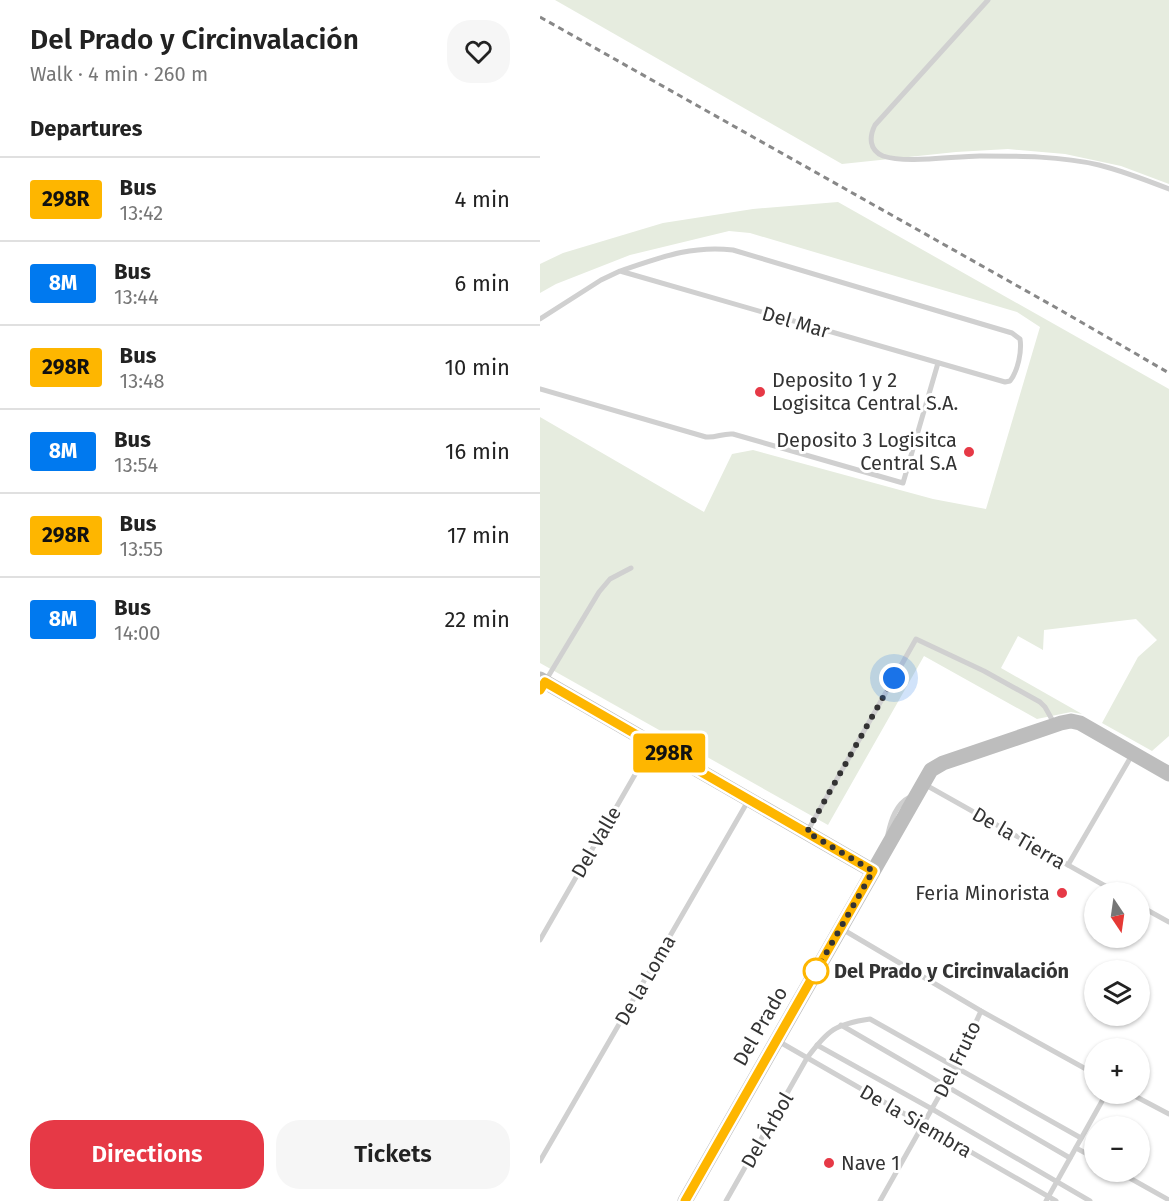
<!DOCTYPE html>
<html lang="en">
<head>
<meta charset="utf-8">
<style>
	:root { --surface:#fff; --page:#f6f6f6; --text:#222; --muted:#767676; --line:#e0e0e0; --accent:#e63946 }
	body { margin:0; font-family:"Fira Sans",sans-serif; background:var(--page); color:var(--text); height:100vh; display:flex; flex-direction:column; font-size:22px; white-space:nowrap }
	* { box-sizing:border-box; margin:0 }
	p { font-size:20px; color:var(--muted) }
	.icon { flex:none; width:33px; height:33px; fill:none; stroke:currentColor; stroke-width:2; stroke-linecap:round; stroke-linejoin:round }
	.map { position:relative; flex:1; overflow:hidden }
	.sheet { display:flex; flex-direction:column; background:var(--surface); width:540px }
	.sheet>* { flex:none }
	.badge { padding:0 12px; border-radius:4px; font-size:21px; line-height:39px }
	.needle { width:39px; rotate:167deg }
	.tools { position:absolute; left:544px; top:882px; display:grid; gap:12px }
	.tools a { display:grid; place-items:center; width:66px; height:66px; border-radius:50%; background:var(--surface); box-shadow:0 2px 4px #0004; font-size:30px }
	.you { position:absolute; width:30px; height:30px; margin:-15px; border:4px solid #fff; border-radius:50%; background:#1a73e8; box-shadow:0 0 0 9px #1a73e833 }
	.map>.badge { position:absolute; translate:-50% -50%; box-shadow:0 0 0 3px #fff }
	h2 { padding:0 30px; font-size:22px; line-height:54px }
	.round { display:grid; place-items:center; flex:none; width:63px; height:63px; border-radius:24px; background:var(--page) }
	.overview { display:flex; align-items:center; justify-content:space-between; height:102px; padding:0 30px }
	h1 { font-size:28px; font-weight:600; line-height:45px }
	.button { display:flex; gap:12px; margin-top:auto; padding:12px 30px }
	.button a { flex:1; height:69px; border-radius:24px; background:var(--accent); color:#fff; font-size:24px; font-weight:600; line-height:69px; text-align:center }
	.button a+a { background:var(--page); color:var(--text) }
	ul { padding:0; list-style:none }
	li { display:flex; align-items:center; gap:18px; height:84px; padding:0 30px; border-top:2px solid var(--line) }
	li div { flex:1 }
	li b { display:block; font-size:22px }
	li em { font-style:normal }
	li .badge { min-width:66px; font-weight:700; text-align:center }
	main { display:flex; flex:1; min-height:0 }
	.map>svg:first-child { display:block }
	.green { fill:#e6ecdf }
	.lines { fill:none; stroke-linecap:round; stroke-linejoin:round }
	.lane { stroke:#d0d0d0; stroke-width:5 }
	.secondary { stroke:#bdbdbd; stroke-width:15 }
	.rail { stroke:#888; stroke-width:3; stroke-dasharray:6 4.5; stroke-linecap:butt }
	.line-casing { stroke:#fff; stroke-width:14 }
	.line { stroke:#feb600; stroke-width:9 }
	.walk { stroke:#333; stroke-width:6; stroke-dasharray:0 10.8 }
	.poi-dot { fill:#e63946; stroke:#fff; stroke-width:2 }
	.stop-dot { fill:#fff; stroke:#feb600; stroke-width:3 }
	.labels { text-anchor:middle; stroke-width:6; stroke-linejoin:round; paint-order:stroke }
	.street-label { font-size:20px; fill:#333; stroke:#fff }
	.poi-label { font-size:20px; fill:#333; stroke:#fff; text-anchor:start }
	.stop-label { font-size:20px; font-weight:bold; fill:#333; stroke:#fff; text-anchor:start }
</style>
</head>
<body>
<main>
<section class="sheet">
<div class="overview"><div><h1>Del Prado y Circinvalación</h1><p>Walk · 4 min · 260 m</p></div><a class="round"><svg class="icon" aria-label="heart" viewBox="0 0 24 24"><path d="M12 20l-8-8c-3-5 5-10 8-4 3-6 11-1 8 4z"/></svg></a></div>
<h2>Departures</h2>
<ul>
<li><span class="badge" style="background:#feb600;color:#111">298R</span><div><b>Bus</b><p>13:42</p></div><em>4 min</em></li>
<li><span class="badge" style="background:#0079ef;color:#fff">8M</span><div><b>Bus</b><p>13:44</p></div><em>6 min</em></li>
<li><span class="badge" style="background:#feb600;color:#111">298R</span><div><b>Bus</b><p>13:48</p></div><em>10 min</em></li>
<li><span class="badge" style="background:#0079ef;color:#fff">8M</span><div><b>Bus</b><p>13:54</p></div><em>16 min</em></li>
<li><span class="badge" style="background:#feb600;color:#111">298R</span><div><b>Bus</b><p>13:55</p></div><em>17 min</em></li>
<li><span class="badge" style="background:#0079ef;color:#fff">8M</span><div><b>Bus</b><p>14:00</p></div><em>22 min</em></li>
</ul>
<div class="button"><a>Directions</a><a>Tickets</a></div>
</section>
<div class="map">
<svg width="629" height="1201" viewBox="0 0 629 1201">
	<rect width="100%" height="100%" fill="#fff"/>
	<g class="green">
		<polygon points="15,0 629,0 629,184 581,166 525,154 468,149 416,152 302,164"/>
		<polygon points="298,202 629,389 629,736 612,751 562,723 598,657 617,640 596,619 504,630 503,650 478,636 461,668 542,714 531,712 497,719 384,656 288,825 0,663 0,417 164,512 192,454 213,450 393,499 446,509 500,327 477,312 210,233 189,231 90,255 16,284 0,293 0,264 23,253 123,223 213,209"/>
	</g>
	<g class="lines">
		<g class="lane">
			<path d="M 448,0 L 335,125 C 329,137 329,150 343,156 C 366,164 414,156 440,156 C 480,156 520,156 559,165 C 583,171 606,180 629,189"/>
			<path d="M 0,319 L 61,280 L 80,271 L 465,382 L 470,381 C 478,371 482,351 480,339 L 472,333 L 193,250 C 151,245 119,258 80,271"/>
			<path d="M 0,389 L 166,437 C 176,438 183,433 193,434 L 363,483 L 398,363"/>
			<polyline points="0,690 59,592 70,579 91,568"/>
			<polyline points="384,784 576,892"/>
			<polyline points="267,832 376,639 444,671 500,702 505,707 514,723"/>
			<path d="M 348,834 C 351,820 356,804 370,797"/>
			<polyline points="528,865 592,755"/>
			<polyline points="600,906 629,922"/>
			<polyline points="302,929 441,1011 555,1074"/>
			<polyline points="0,940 112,745"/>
			<polyline points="301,1025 530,1158"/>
			<polyline points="238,1041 516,1201"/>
			<polyline points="277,1045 392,1109 550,1201"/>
			<polyline points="591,1094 629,1114"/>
			<polyline points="536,1148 555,1158"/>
			<polyline points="0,1161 208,801"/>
			<polyline points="579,1172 629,1200"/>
			<path d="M 186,1201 L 267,1058 C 288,1030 295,1024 330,1019 L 541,1138"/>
			<polyline points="340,1201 416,1066 441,1011"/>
			<polyline points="506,1201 566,1094"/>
		</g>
		<g class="secondary">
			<polyline points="0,679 333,871"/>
			<polyline points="145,1201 391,770 403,763 521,723 531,721 540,723 629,774"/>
		</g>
		<polyline class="rail" points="0,17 522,311 629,373"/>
	</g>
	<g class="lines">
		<g class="line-casing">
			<polyline id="line" points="0,690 5,682 333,871 145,1201"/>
		</g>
		<use href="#line" class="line"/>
		<polyline class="walk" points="276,971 333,871 267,832 354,678"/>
	</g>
	<g class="poi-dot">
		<circle cx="220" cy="392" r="6"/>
		<circle cx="429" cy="452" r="6"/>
		<circle cx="522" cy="893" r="6"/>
		<circle cx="289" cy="1163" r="6"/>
	</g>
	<circle class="stop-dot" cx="276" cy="971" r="12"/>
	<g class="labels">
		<g class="street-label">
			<text transform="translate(256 322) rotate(16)" y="7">Del Mar</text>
			<text transform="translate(479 838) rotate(30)" y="7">De la Tierra</text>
			<text transform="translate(56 842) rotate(-60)" y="7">Del Valle</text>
			<text transform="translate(105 980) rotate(-60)" y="7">De la Loma</text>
			<text transform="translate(220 1026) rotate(-60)" y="7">Del Prado</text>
			<text transform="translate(417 1059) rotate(-64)" y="7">Del Fruto</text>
			<text transform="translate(376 1121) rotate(30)" y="7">De la Siembra</text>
			<text transform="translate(227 1130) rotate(-60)" y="7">Del Árbol</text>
		</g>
		<g class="poi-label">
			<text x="232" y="387">Deposito 1 y 2<tspan x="232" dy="23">Logisitca Central S.A.</tspan></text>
			<text x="417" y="447" text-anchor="end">Deposito 3 Logisitca<tspan x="417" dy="23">Central S.A</tspan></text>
			<text x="510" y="900" text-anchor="end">Feria Minorista</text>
			<text x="301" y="1170">Nave 1</text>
		</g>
		<g class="stop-label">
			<text x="294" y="978">Del Prado y Circinvalación</text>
		</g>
	</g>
</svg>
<div class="tools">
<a><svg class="needle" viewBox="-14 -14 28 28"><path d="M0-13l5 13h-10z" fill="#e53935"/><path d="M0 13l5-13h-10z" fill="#767676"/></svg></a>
<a><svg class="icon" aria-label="layers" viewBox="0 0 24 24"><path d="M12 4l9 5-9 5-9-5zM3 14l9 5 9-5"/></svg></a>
<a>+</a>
<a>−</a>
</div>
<div class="you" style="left:354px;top:678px"></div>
<b class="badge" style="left:129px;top:753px;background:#feb600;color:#111">298R</b>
</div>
</main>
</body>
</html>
